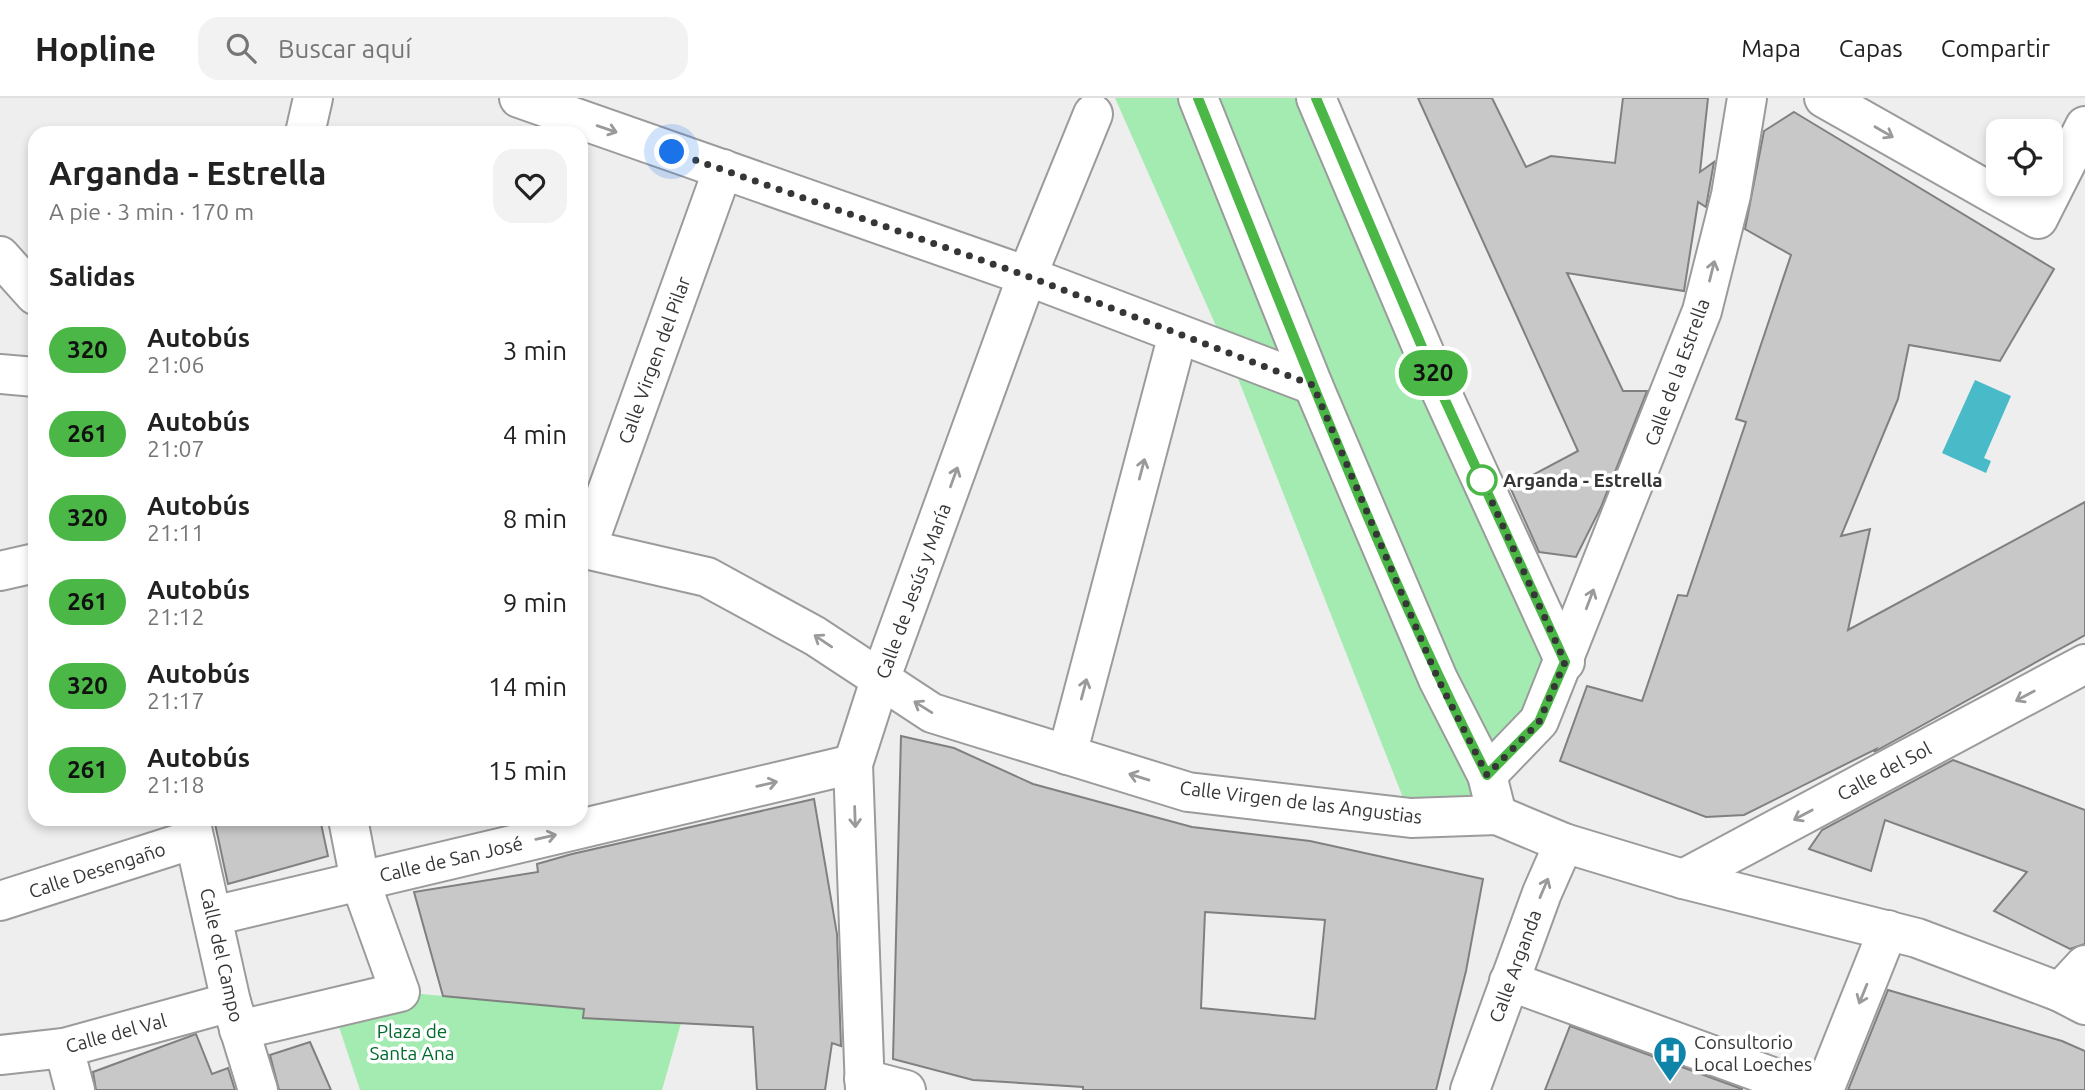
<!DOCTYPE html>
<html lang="es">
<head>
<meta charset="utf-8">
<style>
	:root { --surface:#fff; --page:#f2f2f2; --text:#222; --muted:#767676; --line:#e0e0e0 }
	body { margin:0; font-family:Ubuntu,sans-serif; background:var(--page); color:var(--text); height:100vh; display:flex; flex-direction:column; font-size:26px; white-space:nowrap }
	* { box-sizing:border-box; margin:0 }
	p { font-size:23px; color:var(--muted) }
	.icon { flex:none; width:38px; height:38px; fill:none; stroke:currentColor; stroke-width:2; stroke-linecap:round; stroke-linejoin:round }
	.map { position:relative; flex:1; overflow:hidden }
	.sheet { position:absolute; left:28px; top:28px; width:560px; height:700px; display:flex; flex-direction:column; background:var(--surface); border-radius:21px; box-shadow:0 4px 10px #0003 }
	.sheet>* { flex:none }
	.badge { padding:0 14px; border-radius:23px; font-size:24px; line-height:46px }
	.controls { position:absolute; left:1986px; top:21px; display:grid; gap:14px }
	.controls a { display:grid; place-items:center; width:77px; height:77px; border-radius:14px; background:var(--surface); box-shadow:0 4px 10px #0003; font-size:35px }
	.you { position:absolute; width:35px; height:35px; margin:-18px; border:5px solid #fff; border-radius:50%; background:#1a73e8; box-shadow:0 0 0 10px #1a73e833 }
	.map>.badge { position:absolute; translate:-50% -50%; box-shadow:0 0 0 4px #fff }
	h2 { padding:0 21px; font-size:26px; line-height:63px }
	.round { display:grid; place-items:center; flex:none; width:74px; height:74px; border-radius:21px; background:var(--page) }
	.head { display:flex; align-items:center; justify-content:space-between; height:119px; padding:0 21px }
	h1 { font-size:33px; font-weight:600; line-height:52px }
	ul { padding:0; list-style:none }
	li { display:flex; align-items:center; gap:21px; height:84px; padding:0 21px }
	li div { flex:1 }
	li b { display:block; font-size:26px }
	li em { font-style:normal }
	li .badge { min-width:77px; font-weight:700; text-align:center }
	header { display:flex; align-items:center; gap:42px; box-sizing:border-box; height:98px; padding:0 35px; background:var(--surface); border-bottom:2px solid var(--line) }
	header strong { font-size:33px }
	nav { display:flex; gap:38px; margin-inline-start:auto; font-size:24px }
	.search { width:490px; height:63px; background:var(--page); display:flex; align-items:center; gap:18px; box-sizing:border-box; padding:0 24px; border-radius:21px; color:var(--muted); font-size:26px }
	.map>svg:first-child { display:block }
	.green { fill:#a3ebb0 }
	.water { fill:#49bbc8 }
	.building { fill:#c8c8c9; stroke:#808081; stroke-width:2; fill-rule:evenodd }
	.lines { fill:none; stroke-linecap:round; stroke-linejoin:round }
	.minor-casing { stroke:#9b9b9c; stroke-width:42 }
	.minor { stroke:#fff; stroke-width:38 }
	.oneway { stroke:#9a9a9b }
	.line-casing { stroke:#fff; stroke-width:16 }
	.line { stroke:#4ab747; stroke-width:10 }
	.walk { stroke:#363637; stroke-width:7; stroke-dasharray:0 12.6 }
	.stop-dot { fill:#fff; stroke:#4ab747; stroke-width:3.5 }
	.labels { text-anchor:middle; stroke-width:7; stroke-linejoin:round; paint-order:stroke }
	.street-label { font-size:19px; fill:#363637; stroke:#fff }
	.stop-label { font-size:19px; font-weight:bold; fill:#363637; stroke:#fff; text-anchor:start }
	.park-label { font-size:19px; fill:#006a2d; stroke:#fff }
	.poi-label { font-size:19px; fill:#363637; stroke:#fff; text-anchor:start }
</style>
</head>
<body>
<header>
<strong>Hopline</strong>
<div class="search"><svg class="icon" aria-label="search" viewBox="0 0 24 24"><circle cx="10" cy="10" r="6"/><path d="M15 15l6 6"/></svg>Buscar aquí</div>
<nav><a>Mapa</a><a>Capas</a><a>Compartir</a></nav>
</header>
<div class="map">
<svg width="2085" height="992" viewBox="0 0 2085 992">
	<rect width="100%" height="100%" fill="#eeeeef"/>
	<g class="green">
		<polygon points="1115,0 1320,0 1565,564 1487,677 1497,717 1411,720 1228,255"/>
		<polygon points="400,894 584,911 584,920 681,925 662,992 360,992 333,911"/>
	</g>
	<polygon class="water" points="1975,282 2011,298 1984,360 1991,363 1986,375 1942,355"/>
	<g class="building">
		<polygon points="1418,0 1492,0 1526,69 1551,58 1615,65 1623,0 1708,0 1700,74 1714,64 1706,109 1698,104 1684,193 1567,175 1623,293 1647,293 1601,409 1576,459 1539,454 1510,389 1578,353"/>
		<polygon points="1794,14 2054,171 2000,263 1909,247 1898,301 1841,438 1870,431 1848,532 2085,404 2085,537 1874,654 1876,651 1744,717 1706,719 1560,663 1587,588 1642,603 1678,497 1687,498 1746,324 1736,321 1791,157 1745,131 1764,33"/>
		<path d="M 901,638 L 954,650 L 1033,686 L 1192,729 L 1310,743 L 1483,781 L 1466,873 L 1436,992 L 1083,992 L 1083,989 L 973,982 L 893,961 ZM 1205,814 L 1325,822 L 1315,921 L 1201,910 Z"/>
		<polygon points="1953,662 2085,712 2085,846 2070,851 1994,813 2027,774 1885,722 1871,773 1809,751 1822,732"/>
		<polygon points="814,701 837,836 841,948 832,945 825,992 757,992 753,929 583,920 584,911 443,898 414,794 538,774 537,766 572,756"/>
		<polygon points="214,721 320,721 328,758 228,786"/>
		<polygon points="1888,892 2062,943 2085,953 2085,992 1848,992"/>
		<polygon points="1570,928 1742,991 1742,992 1545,992"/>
		<polygon points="196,936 212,976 228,970 235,992 96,992 93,974"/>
		<polygon points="310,944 331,992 279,992 270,957"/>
	</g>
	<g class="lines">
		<g class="minor-casing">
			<g id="minor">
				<polyline points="519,0 1027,178 1313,287"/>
				<polyline points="1198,0 1313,287 1438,581 1487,677 1497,717"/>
				<polyline points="1316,0 1439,289 1565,564"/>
				<polyline points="1824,0 2038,121 2085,28"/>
				<polyline points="305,35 313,0"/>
				<polyline points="0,158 35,197"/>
				<polyline points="0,276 35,279"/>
				<polyline points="581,450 707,479 815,538 932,615 1188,694 1411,720 1497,717 1564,745 1683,781 1917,840 2060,894 2085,907"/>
				<polyline points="586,452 723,71"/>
				<polyline points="0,473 35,465"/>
				<polyline points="1067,657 1178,236"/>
				<polyline points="1487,677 1539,623 1702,213 1731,97 1747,0"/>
				<polyline points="190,721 231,904 258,992"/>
				<polyline points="1683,781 2085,566"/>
				<polyline points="0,803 194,741"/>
				<polyline points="213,818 853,666"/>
				<polyline points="1509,883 1808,992"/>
				<polyline points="2060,894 2085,867"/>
				<polyline points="239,932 400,894 360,783 348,721"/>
				<polyline points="64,950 75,992"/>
				<polyline points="0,957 64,950 231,904"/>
				<polyline points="864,981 906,992"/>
				<polyline points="865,992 853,666 880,582 1027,178 1093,16"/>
				<polyline points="1470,992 1542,795 1564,745"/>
				<polyline points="1824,992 1888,832"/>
			</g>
		</g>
		<use href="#minor" class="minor"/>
	</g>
	<defs><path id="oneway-shaft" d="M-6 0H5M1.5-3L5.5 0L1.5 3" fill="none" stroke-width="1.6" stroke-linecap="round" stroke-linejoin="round" transform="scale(1.75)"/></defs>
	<g class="oneway">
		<use href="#oneway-shaft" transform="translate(607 31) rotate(19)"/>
		<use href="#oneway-shaft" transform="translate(1884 34) rotate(30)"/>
		<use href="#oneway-shaft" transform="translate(1712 173) rotate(-76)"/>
		<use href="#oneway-shaft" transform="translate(1142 371) rotate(-75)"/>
		<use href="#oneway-shaft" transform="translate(954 379) rotate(-70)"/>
		<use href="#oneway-shaft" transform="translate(1590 501) rotate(-69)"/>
		<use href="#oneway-shaft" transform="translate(823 543) rotate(-146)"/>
		<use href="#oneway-shaft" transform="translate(1084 591) rotate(-75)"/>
		<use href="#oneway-shaft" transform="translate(2025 598) rotate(152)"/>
		<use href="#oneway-shaft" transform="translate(923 609) rotate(-148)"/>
		<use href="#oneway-shaft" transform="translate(1139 679) rotate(-163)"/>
		<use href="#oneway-shaft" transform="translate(767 686) rotate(-13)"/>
		<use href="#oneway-shaft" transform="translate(1803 717) rotate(152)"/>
		<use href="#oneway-shaft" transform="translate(855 719) rotate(88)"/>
		<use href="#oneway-shaft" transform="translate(546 739) rotate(-13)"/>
		<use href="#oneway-shaft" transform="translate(1544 790) rotate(-67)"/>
		<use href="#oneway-shaft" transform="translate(1863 896) rotate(112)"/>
	</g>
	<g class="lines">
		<g class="line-casing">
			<path id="line" d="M 1198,0 C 1290,227 1376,458 1487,677 L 1539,624 L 1565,564 L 1439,289 L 1316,0"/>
		</g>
		<use href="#line" class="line"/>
		<polyline class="walk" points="672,54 1027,178 1313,287 1438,581 1487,677 1539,624 1565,564 1482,382"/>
	</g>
	<defs>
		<g id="hospital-pin" transform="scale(1.75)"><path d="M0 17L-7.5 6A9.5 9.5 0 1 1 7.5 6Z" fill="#0e84a9" stroke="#fff"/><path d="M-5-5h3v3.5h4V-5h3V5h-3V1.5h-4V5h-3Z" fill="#fff"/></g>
	</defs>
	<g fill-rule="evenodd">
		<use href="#hospital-pin" x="1670" y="955"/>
	</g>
	<circle class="stop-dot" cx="1482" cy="382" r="14"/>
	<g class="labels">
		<g class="street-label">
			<text transform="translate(654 262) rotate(-70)" y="7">Calle Virgen del Pilar</text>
			<text transform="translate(1677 274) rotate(-70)" y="7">Calle de la Estrella</text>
			<text transform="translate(913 493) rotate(-70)" y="7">Calle de Jesús y María</text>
			<text transform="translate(1884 673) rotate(-28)" y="7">Calle del Sol</text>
			<text transform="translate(1301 704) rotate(7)" y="7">Calle Virgen de las Angustias</text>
			<text transform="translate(451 761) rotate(-13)" y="7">Calle de San José</text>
			<text transform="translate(97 772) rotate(-18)" y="7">Calle Desengaño</text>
			<text transform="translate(222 857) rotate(77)" y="7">Calle del Campo</text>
			<text transform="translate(1515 868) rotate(-70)" y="7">Calle Arganda</text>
			<text transform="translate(116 935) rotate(-15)" y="7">Calle del Val</text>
		</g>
		<g class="stop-label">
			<text x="1503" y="389">Arganda - Estrella</text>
		</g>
		<g class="park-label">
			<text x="412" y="940">Plaza de<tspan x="412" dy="22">Santa Ana</tspan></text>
		</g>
		<g class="poi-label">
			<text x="1694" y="951">Consultorio<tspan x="1694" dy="22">Local Loeches</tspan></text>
		</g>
	</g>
</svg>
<div class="controls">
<a><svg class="icon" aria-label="locate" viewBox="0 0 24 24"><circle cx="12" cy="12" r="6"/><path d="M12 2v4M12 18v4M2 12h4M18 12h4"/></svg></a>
</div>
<div class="you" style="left:672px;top:54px"></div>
<b class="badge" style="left:1433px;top:275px;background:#4ab747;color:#111">320</b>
<section class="sheet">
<div class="head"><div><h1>Arganda - Estrella</h1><p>A pie · 3 min · 170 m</p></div><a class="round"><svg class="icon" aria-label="heart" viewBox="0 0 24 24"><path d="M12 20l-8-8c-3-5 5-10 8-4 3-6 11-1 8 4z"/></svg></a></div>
<h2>Salidas</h2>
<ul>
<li><span class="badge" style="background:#4ab747;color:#111">320</span><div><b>Autobús</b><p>21:06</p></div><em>3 min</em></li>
<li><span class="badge" style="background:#4ab747;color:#111">261</span><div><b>Autobús</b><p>21:07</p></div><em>4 min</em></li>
<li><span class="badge" style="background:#4ab747;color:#111">320</span><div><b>Autobús</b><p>21:11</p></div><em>8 min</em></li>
<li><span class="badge" style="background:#4ab747;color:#111">261</span><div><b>Autobús</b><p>21:12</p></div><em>9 min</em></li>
<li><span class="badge" style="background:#4ab747;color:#111">320</span><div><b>Autobús</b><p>21:17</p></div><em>14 min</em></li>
<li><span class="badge" style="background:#4ab747;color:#111">261</span><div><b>Autobús</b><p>21:18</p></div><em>15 min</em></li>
</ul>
</section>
</div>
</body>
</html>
